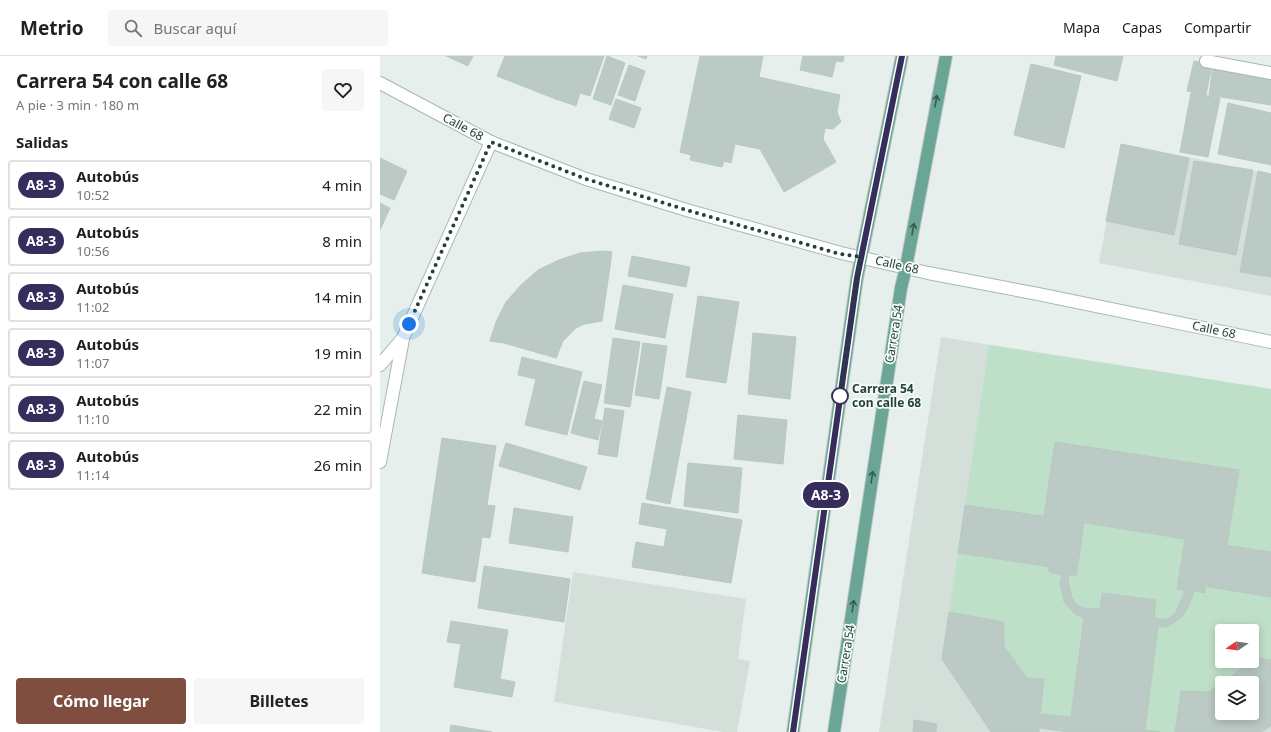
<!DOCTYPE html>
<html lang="es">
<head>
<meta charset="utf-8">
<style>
	:root { --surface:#fff; --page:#f6f6f6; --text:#202124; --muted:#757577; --line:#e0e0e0; --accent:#7f4e3f }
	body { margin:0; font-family:"Noto Sans",sans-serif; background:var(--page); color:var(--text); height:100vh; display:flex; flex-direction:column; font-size:15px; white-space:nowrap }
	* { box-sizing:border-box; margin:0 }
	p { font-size:13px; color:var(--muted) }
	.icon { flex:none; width:22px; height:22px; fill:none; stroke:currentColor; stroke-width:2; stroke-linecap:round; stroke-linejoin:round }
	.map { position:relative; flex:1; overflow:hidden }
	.sheet { display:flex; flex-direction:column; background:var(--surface); width:380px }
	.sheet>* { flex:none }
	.badge { padding:0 8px; border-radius:13px; font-size:14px; line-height:26px }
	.needle { width:26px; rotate:257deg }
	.buttons { position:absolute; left:835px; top:568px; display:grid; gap:8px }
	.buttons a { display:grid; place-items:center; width:44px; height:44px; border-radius:4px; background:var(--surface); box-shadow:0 2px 10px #0003; font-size:20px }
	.you { position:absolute; width:20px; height:20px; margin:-10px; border:3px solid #fff; border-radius:50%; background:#1a73e8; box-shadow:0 0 0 6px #1a73e833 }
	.map>.badge { position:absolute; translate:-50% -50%; box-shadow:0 0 0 2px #fff }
	h2 { padding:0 16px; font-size:15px; line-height:36px }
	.round { display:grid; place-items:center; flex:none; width:42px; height:42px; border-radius:4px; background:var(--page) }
	.head { display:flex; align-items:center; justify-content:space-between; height:68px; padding:0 16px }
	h1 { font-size:19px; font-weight:700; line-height:30px }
	.primary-button { display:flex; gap:8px; margin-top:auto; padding:8px 16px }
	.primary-button a { flex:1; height:46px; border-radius:4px; background:var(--accent); color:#fff; font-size:16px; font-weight:700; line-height:46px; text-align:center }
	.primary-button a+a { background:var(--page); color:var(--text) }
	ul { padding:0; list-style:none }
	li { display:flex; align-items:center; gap:12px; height:50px; margin:0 8px 6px; padding:0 8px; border:2px solid var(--line); border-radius:4px }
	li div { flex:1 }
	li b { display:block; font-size:15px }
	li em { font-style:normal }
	li .badge { min-width:44px; font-weight:700; text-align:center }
	header { display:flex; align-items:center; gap:24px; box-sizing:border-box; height:56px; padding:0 20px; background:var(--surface); border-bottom:1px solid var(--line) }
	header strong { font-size:19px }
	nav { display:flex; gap:22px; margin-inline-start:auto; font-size:14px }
	.search { width:280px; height:36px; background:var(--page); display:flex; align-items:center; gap:10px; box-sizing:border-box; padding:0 14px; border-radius:4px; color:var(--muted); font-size:15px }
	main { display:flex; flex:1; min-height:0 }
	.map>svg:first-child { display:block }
	.built { fill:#d4dfda; fill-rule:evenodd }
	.green { fill:#bfe0c8 }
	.building { fill:#bbcac4; stroke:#b8c9c2; fill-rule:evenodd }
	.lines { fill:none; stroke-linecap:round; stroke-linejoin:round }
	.minor-casing { stroke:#a8b8b2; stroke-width:14 }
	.major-casing { stroke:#c2cac8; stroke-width:14 }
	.minor { stroke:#fff; stroke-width:12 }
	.major { stroke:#6aa596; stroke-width:12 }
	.oneway { stroke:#365b51 }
	.line-casing { stroke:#fff; stroke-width:9 }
	.line { stroke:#362d5c; stroke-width:6 }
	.walk { stroke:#24423a; stroke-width:4; stroke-dasharray:0 7.2 }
	.stop-dot { fill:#fff; stroke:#362d5c; stroke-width:2 }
	.labels { text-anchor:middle; stroke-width:3.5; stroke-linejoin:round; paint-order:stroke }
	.street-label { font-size:12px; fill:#24423a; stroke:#f7fbf9 }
	.stop-label { font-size:12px; font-weight:bold; fill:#24423a; stroke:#f7fbf9; text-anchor:start }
</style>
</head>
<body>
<header>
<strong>Metrio</strong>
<div class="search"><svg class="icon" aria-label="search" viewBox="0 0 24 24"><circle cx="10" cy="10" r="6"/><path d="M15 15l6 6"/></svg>Buscar aquí</div>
<nav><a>Mapa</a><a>Capas</a><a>Compartir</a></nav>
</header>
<main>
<section class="sheet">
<div class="head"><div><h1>Carrera 54 con calle 68</h1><p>A pie · 3 min · 180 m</p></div><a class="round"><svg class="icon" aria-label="heart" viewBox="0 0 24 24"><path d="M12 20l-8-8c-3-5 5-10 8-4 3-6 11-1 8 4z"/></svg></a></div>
<h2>Salidas</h2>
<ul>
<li><span class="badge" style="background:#362d5c;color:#fff">A8-3</span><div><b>Autobús</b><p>10:52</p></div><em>4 min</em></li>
<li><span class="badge" style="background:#362d5c;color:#fff">A8-3</span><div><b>Autobús</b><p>10:56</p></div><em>8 min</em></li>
<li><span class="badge" style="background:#362d5c;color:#fff">A8-3</span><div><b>Autobús</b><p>11:02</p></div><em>14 min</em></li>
<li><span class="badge" style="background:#362d5c;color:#fff">A8-3</span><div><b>Autobús</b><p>11:07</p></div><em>19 min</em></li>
<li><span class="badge" style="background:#362d5c;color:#fff">A8-3</span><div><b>Autobús</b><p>11:10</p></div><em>22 min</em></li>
<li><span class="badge" style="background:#362d5c;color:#fff">A8-3</span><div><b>Autobús</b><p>11:14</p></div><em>26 min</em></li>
</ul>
<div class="primary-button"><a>Cómo llegar</a><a>Billetes</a></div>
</section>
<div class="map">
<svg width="891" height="676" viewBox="0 0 891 676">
	<rect width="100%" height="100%" fill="#e6efeb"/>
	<g class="built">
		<polygon points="741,88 891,118 891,240 719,207"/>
		<path d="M 561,281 L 891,333 L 891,676 L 499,676 ZM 842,575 L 872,575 L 872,605 L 842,605 ZM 842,627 L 872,627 L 872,657 L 842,657 Z"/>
		<polygon points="193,516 366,543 358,603 370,605 357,676 343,676 174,646"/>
	</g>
	<g class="green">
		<polygon points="609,289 891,333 891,496 847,490 858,414 676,386 664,460 585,449"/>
		<path d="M 704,466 L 805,483 L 797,533 L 805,535 C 801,544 797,560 786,563 C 775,566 734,543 722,537 L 720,553 L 698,550 C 691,541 688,532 689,519 L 696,520 Z"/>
		<path d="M 578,497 L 669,511 L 669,516 L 682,519 C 679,536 685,556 703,561 L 691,661 L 662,658 L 664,623 L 647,622 L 624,590 L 624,566 L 569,556 Z"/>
		<path d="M 825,530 L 891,541 L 891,604 L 872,601 L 872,575 L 842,575 L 842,605 L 862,605 L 861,613 L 829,636 L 801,635 L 795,676 L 780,676 L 766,674 L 778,571 C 800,570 808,554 814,535 L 824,537 Z"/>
	</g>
	<g class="building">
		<polygon points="66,0 93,0 88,10"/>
		<polygon points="125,0 195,0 178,44 117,20"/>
		<polygon points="196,0 224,0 210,40 200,37 196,50 179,44"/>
		<polygon points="227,0 245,7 231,49 213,43"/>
		<polygon points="258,0 267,0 266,3"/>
		<polygon points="320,0 383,0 379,21 460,39 457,56 461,66 453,73 445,72 443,83 456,106 404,136 380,93 355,88 351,107 344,105 342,111 310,104 311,99 300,96"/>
		<polygon points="423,0 464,0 463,6 456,5 452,21 420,14"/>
		<polygon points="676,0 743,0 737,25 674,9"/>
		<polygon points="814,5 832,9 826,39 807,35"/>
		<polygon points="651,8 701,20 684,92 634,79"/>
		<polygon points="249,9 265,15 255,45 238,39"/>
		<polygon points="833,10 891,20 891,49 829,39"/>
		<polygon points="811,37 840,42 828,101 800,96"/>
		<polygon points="236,43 261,52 254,72 229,63"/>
		<polygon points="848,47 891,57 891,109 838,98"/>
		<polygon points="741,88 809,102 794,179 726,165"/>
		<polygon points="0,102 27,115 14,144 0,138"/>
		<polygon points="814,105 873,114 856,199 799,188"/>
		<polygon points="878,115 891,118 891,221 860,216"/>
		<polygon points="0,147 10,152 0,174"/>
		<polygon points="223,195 232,196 230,211 203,212 184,217 166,227 151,239 139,254 129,272 124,287 110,285 116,266 126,246 141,229 158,214 179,204 200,197"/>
		<polygon points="252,200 310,211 306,231 248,220"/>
		<polygon points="223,210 230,211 222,265 204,268 196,272 183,285 176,302 124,287 129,272 139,254 151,239 166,227 184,217 203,212"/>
		<polygon points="243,229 293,238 285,282 235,273"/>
		<polygon points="318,240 359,246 346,327 306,321"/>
		<polygon points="373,277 416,281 410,343 368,338"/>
		<polygon points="233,282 260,286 250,351 224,347"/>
		<polygon points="263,287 287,290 279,343 255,339"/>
		<polygon points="142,301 202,316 187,379 145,369 156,323 138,319"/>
		<polygon points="204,325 222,329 214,363 222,365 218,384 191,377"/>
		<polygon points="287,331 311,336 290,448 266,443"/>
		<polygon points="225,352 244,355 237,401 218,398"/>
		<polygon points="358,359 407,364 403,408 354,403"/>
		<polygon points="62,382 116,390 107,449 115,450 110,482 102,481 95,526 42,517"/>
		<polygon points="675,386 859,414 847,490 664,460"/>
		<polygon points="126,387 207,411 200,434 119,410"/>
		<polygon points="308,407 362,412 358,457 304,450"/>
		<polygon points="262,447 362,464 351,527 252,511 256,486 284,491 287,473 259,468"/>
		<polygon points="585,449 704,466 697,515 578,497"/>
		<polygon points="134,452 193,461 188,496 129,487"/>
		<polygon points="805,483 891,496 891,541 798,526"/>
		<polygon points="104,510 190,523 184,566 98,552"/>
		<polygon points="669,511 697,515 696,520 689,519 688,525 692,542 698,550 705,552 703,561 696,559 684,546 680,526 682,519 669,516"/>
		<polygon points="798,526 825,530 825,537 814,535 810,547 802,561 787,571 778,571 779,563 787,563 795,558 803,540 805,535 797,533"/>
		<polygon points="722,537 776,544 774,562 779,563 765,676 689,676 705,552 720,553"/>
		<polygon points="569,556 624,566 624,590 647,622 664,623 659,676 611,676 562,603"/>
		<polygon points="71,565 128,574 120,623 135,626 132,641 74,631 81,588 67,586"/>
		<path d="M 872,601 L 891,604 L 891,670 L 881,676 L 795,676 L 801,635 L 829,636 L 861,613 L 862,605 L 872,605 ZM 842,627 L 872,627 L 872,657 L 842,657 Z"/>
		<polygon points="662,658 691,661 689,676 660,672"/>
		<polygon points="534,664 557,668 556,676 533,676"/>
		<polygon points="71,669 112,676 70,676"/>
		<polygon points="766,674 780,676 765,676"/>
	</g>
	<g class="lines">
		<g class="minor-casing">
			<g id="minor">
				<polyline points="826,5 891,17"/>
				<polyline points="0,27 111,86 206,123 310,155 461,197 548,217 658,238 891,286"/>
				<polyline points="0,309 23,282 111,86"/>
				<polyline points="0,406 23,283"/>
			</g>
		</g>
		<g class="major-casing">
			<g id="major">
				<polyline points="413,676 477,222 522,0"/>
				<polyline points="454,676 521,232 526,211 566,0"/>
			</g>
		</g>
		<use href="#minor" class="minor"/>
		<use href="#major" class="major"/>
	</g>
	<defs><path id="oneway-shaft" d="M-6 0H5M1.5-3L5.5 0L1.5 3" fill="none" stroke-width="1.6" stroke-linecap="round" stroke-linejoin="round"/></defs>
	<g class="oneway">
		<use href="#oneway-shaft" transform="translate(556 45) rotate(-80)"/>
		<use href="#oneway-shaft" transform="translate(533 173) rotate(-80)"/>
		<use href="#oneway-shaft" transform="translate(492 421) rotate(-81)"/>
		<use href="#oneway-shaft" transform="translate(473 550) rotate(-81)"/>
	</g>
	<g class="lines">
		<g class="line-casing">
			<polyline id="line" points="413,676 477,222 522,0"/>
		</g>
		<use href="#line" class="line"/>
		<polyline class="walk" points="29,268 111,86 206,123 310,155 460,198 481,201 477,222 459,345 460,340"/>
	</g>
	<circle class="stop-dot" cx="460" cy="340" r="8"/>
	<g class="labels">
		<g class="street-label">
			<text transform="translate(83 71) rotate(28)" y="4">Calle 68</text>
			<text transform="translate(517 209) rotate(13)" y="4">Calle 68</text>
			<text transform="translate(834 274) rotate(12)" y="4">Calle 68</text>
			<text transform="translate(514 278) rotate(-81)" y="4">Carrera 54</text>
			<text transform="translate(466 598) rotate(-81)" y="4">Carrera 54</text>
		</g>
		<g class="stop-label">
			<text x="472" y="337">Carrera 54<tspan x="472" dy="14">con calle 68</tspan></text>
		</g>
	</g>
</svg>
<div class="buttons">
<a><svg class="needle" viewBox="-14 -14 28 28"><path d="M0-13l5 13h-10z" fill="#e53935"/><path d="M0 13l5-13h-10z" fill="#757577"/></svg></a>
<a><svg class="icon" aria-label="layers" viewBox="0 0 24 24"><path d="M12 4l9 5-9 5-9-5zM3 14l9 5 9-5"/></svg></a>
</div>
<div class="you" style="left:29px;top:268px"></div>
<b class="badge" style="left:446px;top:439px;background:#362d5c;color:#fff">A8-3</b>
</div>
</main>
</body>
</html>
